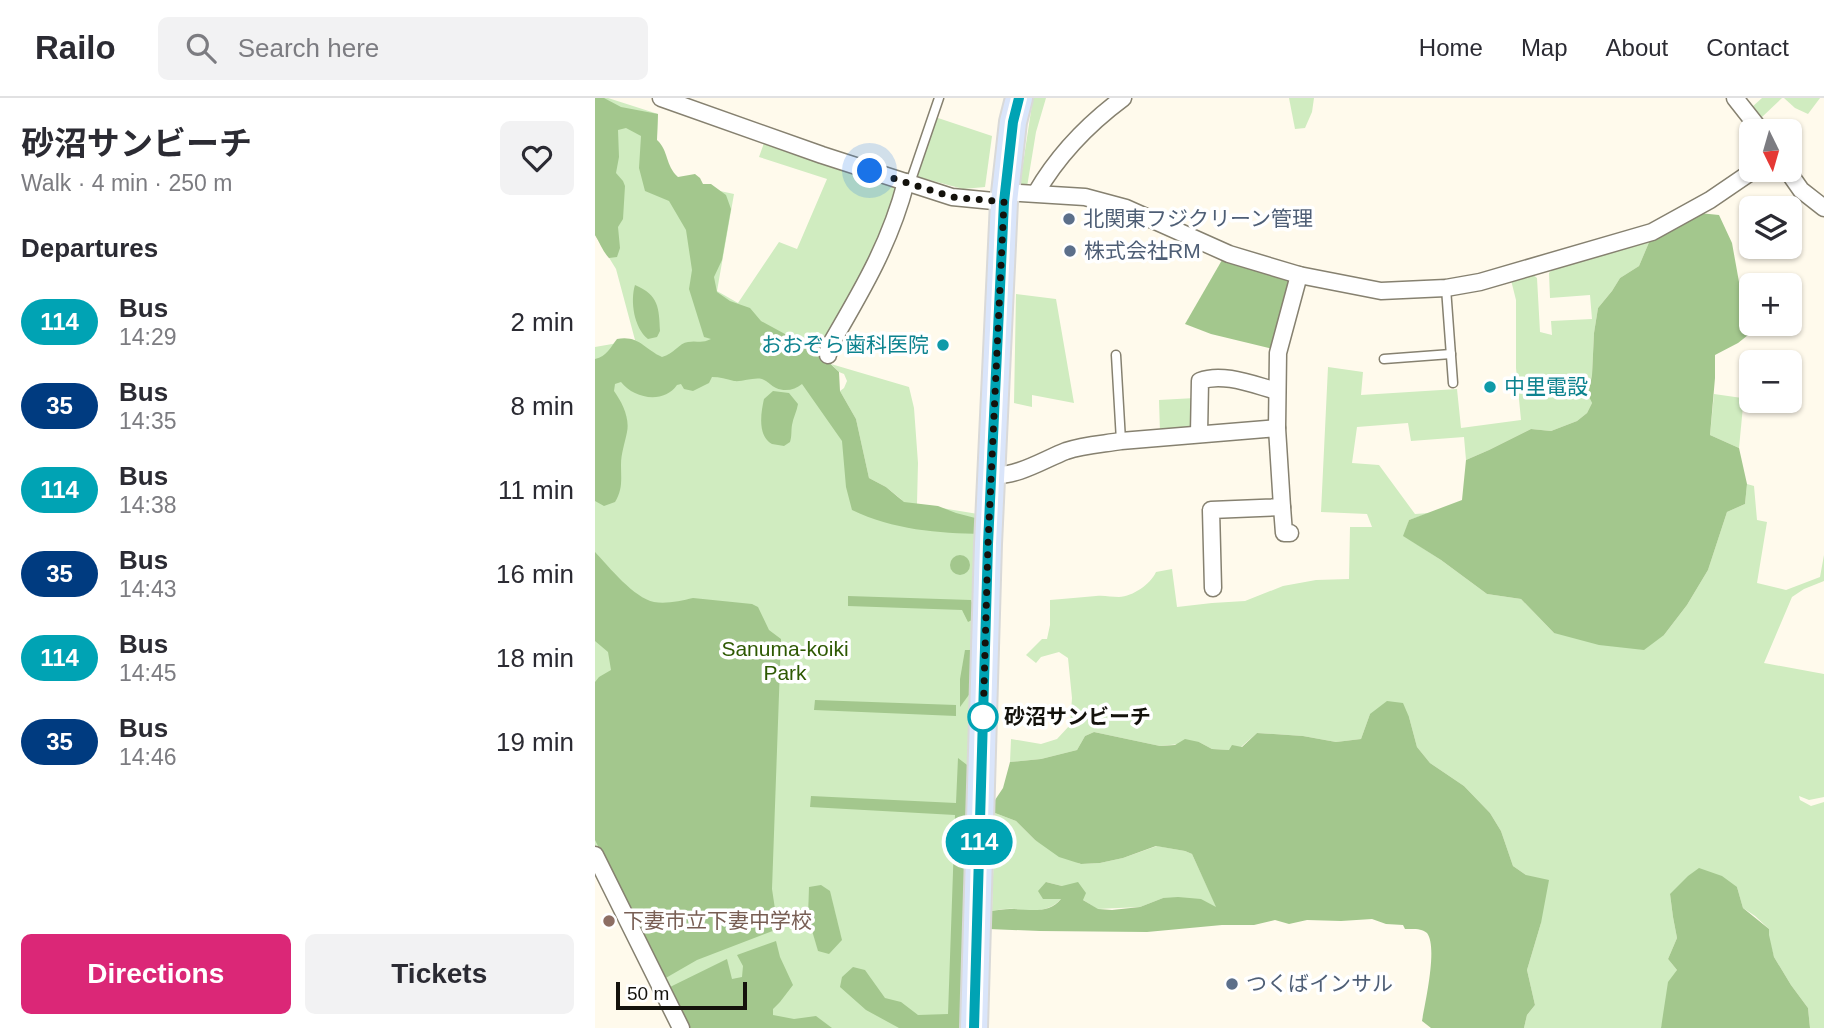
<!DOCTYPE html>
<html lang="en">
<head>
<meta charset="utf-8">
<style>
	:root { --surface:#fff; --page:#f2f2f3; --text:#2b2b33; --muted:#7c7c81; --line:#e1e1e2; --accent:#db2777 }
	body { margin:0; font-family:Arial,"Noto Sans JP",sans-serif; background:var(--page); color:var(--text); height:100vh; display:flex; flex-direction:column; font-size:26px; white-space:nowrap }
	* { box-sizing:border-box; margin:0 }
	p { font-size:23px; color:var(--muted) }
	.icon { flex:none; width:38px; height:38px; fill:none; stroke:currentColor; stroke-width:2; stroke-linecap:round; stroke-linejoin:round }
	.map { position:relative; flex:1; overflow:hidden }
	.sheet { display:flex; flex-direction:column; background:var(--surface); width:595px }
	.sheet>* { flex:none }
	.badge { padding:0 14px; border-radius:23px; font-size:24px; line-height:46px }
	.needle { width:46px; rotate:175deg }
	.buttons { position:absolute; left:1144px; top:21px; display:grid; gap:14px }
	.buttons a { display:grid; place-items:center; width:63px; height:63px; border-radius:10px; background:var(--surface); box-shadow:0 2px 5px #0004; font-size:35px }
	.scale { position:absolute; left:21px; bottom:18px; width:131px; box-sizing:border-box; padding-left:7px; border:4px solid #14120c; border-top:0; font-size:19px; line-height:24px; white-space:nowrap; color:#14120c; -webkit-text-stroke:5px #fff; paint-order:stroke }
	.you { position:absolute; width:35px; height:35px; margin:-18px; border:5px solid #fff; border-radius:50%; background:#1a73e8; box-shadow:0 0 0 10px #1a73e833 }
	.map>.badge { position:absolute; translate:-50% -50%; box-shadow:0 0 0 4px #fff }
	h2 { padding:0 21px; font-size:26px; line-height:63px }
	.round { display:grid; place-items:center; flex:none; width:74px; height:74px; border-radius:10px; background:var(--page) }
	.headline { display:flex; align-items:center; justify-content:space-between; height:119px; padding:0 21px }
	h1 { font-size:33px; font-weight:700; line-height:52px }
	.action { display:flex; gap:14px; margin-top:auto; padding:14px 21px }
	.action a { flex:1; height:80px; border-radius:10px; background:var(--accent); color:#fff; font-size:28px; font-weight:700; line-height:80px; text-align:center }
	.action a+a { background:var(--page); color:var(--text) }
	ul { padding:0; list-style:none }
	li { display:flex; align-items:center; gap:21px; height:84px; padding:0 21px }
	li div { flex:1 }
	li b { display:block; font-size:26px }
	li em { font-style:normal }
	li .badge { min-width:77px; font-weight:700; text-align:center }
	header { display:flex; align-items:center; gap:42px; box-sizing:border-box; height:98px; padding:0 35px; background:var(--surface); border-bottom:2px solid var(--line) }
	header strong { font-size:33px }
	nav { display:flex; gap:38px; margin-inline-start:auto; font-size:24px }
	.search { width:490px; height:63px; background:var(--page); display:flex; align-items:center; gap:18px; box-sizing:border-box; padding:0 24px; border-radius:10px; color:var(--muted); font-size:26px }
	main { display:flex; flex:1; min-height:0 }
	.map>svg:first-child { display:block }
	.green { fill:#d0ecc0 }
	.forest { fill:#a3c78d }
	.lines { fill:none; stroke-linecap:round; stroke-linejoin:round }
	.service-casing { stroke:#868170; stroke-width:11 }
	.minor-casing { stroke:#868170; stroke-width:19 }
	.primary-casing { stroke:#d9d9d8; stroke-width:30 }
	.service { stroke:#fff; stroke-width:8 }
	.minor { stroke:#fff; stroke-width:16 }
	.primary { stroke:#dae5fa; stroke-width:26 }
	.line-casing { stroke:#fff; stroke-width:16 }
	.line { stroke:#00a3b4; stroke-width:10 }
	.walk { stroke:#14120c; stroke-width:7; stroke-dasharray:0 12.6 }
	.service-dot { fill:#5c6f8a; stroke:#fff; stroke-width:2.5 }
	.culture-dot { fill:#0f9aa8; stroke:#fff; stroke-width:2.5 }
	.stop-dot { fill:#fff; stroke:#00a3b4; stroke-width:3.5 }
	.education-dot { fill:#8d6e63; stroke:#fff; stroke-width:2.5 }
	.labels { text-anchor:middle; stroke-width:7; stroke-linejoin:round; paint-order:stroke }
	.service-label { font-size:21px; fill:#4e5e75; stroke:#fff; text-anchor:start }
	.culture-label { font-size:21px; fill:#0d838f; stroke:#fff; text-anchor:end }
	.park-label { font-size:21px; fill:#2e5903; stroke:#fff }
	.stop-label { font-size:21px; font-weight:bold; fill:#14120c; stroke:#fff; text-anchor:start }
	.education-label { font-size:21px; fill:#785e54; stroke:#fff; text-anchor:start }
</style>
</head>
<body>
<header>
<strong>Railo</strong>
<div class="search"><svg class="icon" aria-label="search" viewBox="0 0 24 24"><circle cx="10" cy="10" r="6"/><path d="M15 15l6 6"/></svg>Search here</div>
<nav><a>Home</a><a>Map</a><a>About</a><a>Contact</a></nav>
</header>
<main>
<section class="sheet">
<div class="headline"><div><h1>砂沼サンビーチ</h1><p>Walk · 4 min · 250 m</p></div><a class="round"><svg class="icon" aria-label="heart" viewBox="0 0 24 24"><path d="M12 20l-8-8c-3-5 5-10 8-4 3-6 11-1 8 4z"/></svg></a></div>
<h2>Departures</h2>
<ul>
<li><span class="badge" style="background:#00a3b4;color:#fff">114</span><div><b>Bus</b><p>14:29</p></div><em>2 min</em></li>
<li><span class="badge" style="background:#003b80;color:#fff">35</span><div><b>Bus</b><p>14:35</p></div><em>8 min</em></li>
<li><span class="badge" style="background:#00a3b4;color:#fff">114</span><div><b>Bus</b><p>14:38</p></div><em>11 min</em></li>
<li><span class="badge" style="background:#003b80;color:#fff">35</span><div><b>Bus</b><p>14:43</p></div><em>16 min</em></li>
<li><span class="badge" style="background:#00a3b4;color:#fff">114</span><div><b>Bus</b><p>14:45</p></div><em>18 min</em></li>
<li><span class="badge" style="background:#003b80;color:#fff">35</span><div><b>Bus</b><p>14:46</p></div><em>19 min</em></li>
</ul>
<div class="action"><a>Directions</a><a>Tickets</a></div>
</section>
<div class="map">
<svg width="1229" height="930" viewBox="0 0 1229 930">
	<rect width="100%" height="100%" fill="#fffaec"/>
	<g class="green">
		<polygon points="0,0 13,0 63,16 60,81 79,83 139,96 122,193 143,205 184,144 202,151 232,81 164,59 169,45 300,90 301,103 263,187 225,249 260,343 273,387 307,402 291,389 274,380 261,321 245,293 249,290 252,283 249,276 244,274 236,266 314,289 319,310 323,365 322,406 383,416 365,930 91,930 0,750 0,249 40,242 21,171 0,137"/>
		<polygon points="438,0 451,0 441,34 432,89 424,92"/>
		<polygon points="694,0 719,0 717,14 710,30 700,31"/>
		<polygon points="1167,0 1187,0 1167,19 1157,9"/>
		<polygon points="1189,0 1225,0 1213,16 1200,10"/>
		<polygon points="340,19 397,38 390,89 368,91 320,78"/>
		<path d="M 1055,142 L 1044,168 L 1025,180 L 1017,193 L 1003,210 L 999,235 L 997,277 L 993,297 L 997,305 L 992,315 L 982,323 L 956,333 L 936,331 L 894,352 L 871,362 L 869,339 L 816,343 L 813,325 L 762,329 L 757,365 L 784,367 L 820,416 L 834,415 L 814,422 L 809,438 L 846,462 L 892,496 L 926,501 L 959,535 L 1069,537 L 1092,507 L 1113,472 L 1132,414 L 1150,406 L 1152,386 L 1159,388 L 1162,422 L 1172,424 L 1162,485 L 1191,492 L 1225,479 L 1229,457 L 1229,483 L 1209,491 L 1197,499 L 1169,565 L 1229,576 L 1229,699 L 1214,702 L 1204,698 L 1205,702 L 1216,708 L 1229,704 L 1229,930 L 1215,930 L 1213,910 L 1196,887 L 1179,859 L 1173,837 L 1174,831 L 1160,818 L 1148,810 L 1142,789 L 1075,796 L 1078,819 L 1082,840 L 1073,861 L 1082,872 L 1066,930 L 929,930 L 932,917 L 940,907 L 932,872 L 946,825 L 931,777 L 918,768 L 906,733 L 895,715 L 869,688 L 835,665 L 822,649 L 814,619 L 775,616 L 766,641 L 741,644 L 708,638 L 662,635 L 646,649 L 634,652 L 617,651 L 604,644 L 565,648 L 499,634 L 490,638 L 482,652 L 446,661 L 415,664 L 416,641 L 446,646 L 462,641 L 475,627 L 477,600 L 473,560 L 464,554 L 446,559 L 441,565 L 431,557 L 447,541 L 452,541 L 455,527 L 455,502 C 471,501 486,499 501,498 C 509,497 516,499 524,499 C 538,498 555,487 561,474 L 577,471 L 582,509 L 617,505 L 650,503 L 688,488 L 721,482 L 754,481 L 755,429 L 777,429 L 772,416 L 726,414 L 733,269 L 768,274 L 766,297 L 862,291 L 866,330 L 926,322 L 921,270 L 921,202 L 916,182 L 937,176 L 942,180 L 945,234 L 957,237 L 956,223 L 997,221 L 995,197 L 955,200 L 954,175 L 960,169 Z"/>
		<polygon points="421,196 461,201 479,305 437,297 437,309 419,305"/>
		<polygon points="1119,296 1147,300 1148,308 1144,350 1115,337"/>
		<polygon points="600,300 596,332 565,335 564,302"/>
		<path d="M 400,715 L 421,723 L 440,742 L 485,766 L 505,765 L 528,760 L 562,748 L 590,753 L 597,756 L 622,810 L 568,800 L 545,809 L 502,811 L 467,788 L 451,784 L 466,801 C 454,815 436,813 419,811 C 412,810 404,812 397,813 Z"/>
	</g>
	<g class="forest">
		<path d="M 0,0 L 9,0 L 26,9 L 63,16 L 62,42 C 74,53 70,67 83,79 L 100,76 L 105,80 L 108,86 L 116,86 L 131,97 L 136,111 L 127,162 L 119,179 L 122,194 L 135,203 L 155,210 L 166,223 L 223,254 L 244,274 L 245,293 L 261,321 L 274,380 L 291,389 L 309,404 L 343,408 L 361,415 L 388,422 L 387,436 C 343,435 298,432 257,412 L 251,389 L 247,343 L 207,286 C 200,292 190,294 181,290 C 176,288 173,283 167,281 C 158,279 148,284 139,283 C 131,281 125,279 117,279 L 114,285 L 98,293 L 89,291 L 86,286 L 82,287 C 69,306 39,301 26,284 L 20,286 L 19,293 C 27,304 35,320 32,334 C 30,345 26,355 26,367 C 26,381 28,391 20,404 L 9,408 L 0,403 L 0,261 C 12,258 15,250 22,241 C 44,237 49,251 67,259 C 79,256 84,245 93,244 C 102,242 106,246 116,241 L 109,239 L 94,191 L 97,172 L 91,132 L 74,103 L 50,93 L 44,70 L 46,38 L 31,30 L 23,32 L 24,59 L 21,75 L 28,83 L 30,88 L 28,121 L 23,129 L 25,150 L 22,159 L 14,160 C 8,154 5,145 0,137 Z"/>
		<polygon points="1104,115 1124,117 1137,145 1146,195 1157,200 1157,226 1167,226 1143,245 1120,257 1120,280 1115,337 1144,350 1152,386 1150,406 1132,414 1113,472 1092,507 1069,537 1049,552 1004,547 959,535 926,501 892,496 846,462 808,438 814,422 867,402 871,362 894,352 936,331 956,333 982,323 992,315 997,305 993,297 997,277 999,235 1003,210 1017,193 1025,180 1044,168 1055,142"/>
		<polygon points="627,162 699,181 678,251 616,236 590,226"/>
		<path d="M 40,187 C 64,197 64,210 65,233 L 62,239 L 53,241 C 39,230 35,203 40,187 Z"/>
		<path d="M 178,293 L 194,295 L 203,306 C 202,313 198,320 197,327 C 196,333 197,338 195,344 L 189,348 C 185,347 181,347 177,346 C 162,338 166,314 169,301 Z"/>
		<path d="M 0,454 C 14,469 39,500 59,504 C 71,506 86,503 98,500 L 157,506 L 163,509 L 174,532 L 186,541 L 177,791 L 183,831 L 102,862 L 69,881 L 0,742 L 0,584 L 4,579 L 16,572 L 13,554 L 0,543 Z"/>
		<circle cx="365" cy="467" r="10"/>
		<polygon points="253,498 376,502 379,511 379,521 373,524 367,512 253,508"/>
		<polygon points="370,552 376,552 385,560 384,583 365,609 365,581"/>
		<polygon points="220,602 361,607 361,618 219,612"/>
		<path d="M 792,603 L 808,605 L 814,619 L 822,649 L 835,665 L 869,688 L 895,715 L 906,733 L 918,768 L 931,777 L 954,782 L 946,825 L 932,872 L 940,907 L 932,917 L 929,930 L 836,930 L 827,923 C 830,905 843,849 832,835 C 827,830 817,831 810,831 L 808,827 L 791,826 L 777,821 L 746,823 L 712,822 L 694,826 L 680,822 L 659,827 L 627,827 L 552,834 L 445,833 L 394,831 L 397,813 C 403,812 409,811 415,811 C 432,811 454,817 466,801 L 448,801 L 443,793 L 451,784 L 467,788 L 483,784 L 491,795 L 488,802 L 503,811 L 517,812 L 545,809 L 568,800 L 583,799 L 606,801 L 621,809 L 597,756 L 590,753 L 561,748 L 528,760 L 505,765 L 486,766 L 464,759 L 440,742 L 421,723 L 400,715 L 400,702 L 408,690 L 415,664 L 446,661 L 482,652 L 490,638 L 499,634 L 565,648 L 580,647 L 590,641 L 604,644 L 617,651 L 634,652 L 637,647 L 647,649 L 662,635 L 708,638 L 741,644 L 766,641 L 775,616 Z"/>
		<polygon points="363,660 376,670 374,930 304,930 271,912 245,889 247,879 258,869 270,872 290,900 306,904 323,917 353,916 360,717 215,709 216,698 361,705"/>
		<polygon points="1104,770 1127,778 1142,789 1148,810 1174,831 1174,837 1179,859 1196,887 1213,910 1215,930 1066,930 1073,884 1082,872 1073,861 1082,840 1078,819 1075,796 1093,778"/>
		<polygon points="226,787 235,793 247,842 234,856 223,853 213,819 214,789"/>
		<polygon points="181,843 185,859 198,887 185,904 178,911 178,917 199,921 221,918 237,930 95,930 75,889 132,861 137,881 147,879 148,868 142,857"/>
	</g>
	<g class="lines">
		<g class="service-casing">
			<g id="service">
				<polyline points="315,85 344,0"/>
				<polyline points="851,190 858,285"/>
				<polyline points="521,257 526,343"/>
				<polyline points="789,261 856,256"/>
			</g>
		</g>
		<g class="minor-casing">
			<g id="minor">
				<polyline points="66,0 227,57 357,99 409,104"/>
				<polyline points="1140,0 1166,33"/>
				<polyline points="1192,72 1206,92 1229,110"/>
				<polyline points="410,94 490,99 531,110 634,156 704,177 786,193 851,190 885,184 1057,134 1115,102 1159,72"/>
				<path d="M 441,95 C 463,57 493,26 528,0"/>
				<path d="M 233,257 L 234,249 C 266,194 295,146 311,84"/>
				<polyline points="682,330 683,255 704,177"/>
				<path d="M 604,336 L 605,283 C 628,274 659,287 682,293"/>
				<path d="M 397,377 C 422,379 448,362 471,353 C 488,347 508,346 526,343 L 682,330 L 687,409 L 616,412 L 618,490"/>
				<polyline points="687,409 689,435 695,435"/>
				<polyline points="0,757 86,930"/>
			</g>
		</g>
		<g class="primary-casing">
			<polyline id="primary" points="379,930 393,446 409,104 418,24 424,0"/>
		</g>
		<use href="#service" class="service"/>
		<use href="#minor" class="minor"/>
		<use href="#primary" class="primary"/>
	</g>
	<g class="lines">
		<g class="line-casing">
			<polyline id="line" points="379,930 393,446 409,104 418,24 424,0"/>
		</g>
		<use href="#line" class="line"/>
		<polyline class="walk" points="275,73 357,99 409,104 393,446 388,625 388,619"/>
	</g>
	<g class="service-dot">
		<circle cx="474" cy="121" r="7"/>
		<circle cx="475" cy="153" r="7"/>
		<circle cx="637" cy="886" r="7"/>
	</g>
	<g class="culture-dot">
		<circle cx="348" cy="247" r="7"/>
		<circle cx="895" cy="289" r="7"/>
	</g>
	<circle class="stop-dot" cx="388" cy="619" r="14"/>
	<circle class="education-dot" cx="14" cy="823" r="7"/>
	<g class="labels">
		<g class="service-label">
			<text x="488" y="128">北関東フジクリーン管理</text>
			<text x="489" y="160">株式会社RM</text>
			<text x="651" y="893">つくばインサル</text>
		</g>
		<g class="culture-label">
			<text x="334" y="254">おおぞら歯科医院</text>
			<text x="909" y="296" text-anchor="start">中里電設</text>
		</g>
		<g class="park-label">
			<text x="190" y="558">Sanuma-koiki<tspan x="190" dy="24">Park</tspan></text>
		</g>
		<g class="stop-label">
			<text x="409" y="626">砂沼サンビーチ</text>
		</g>
		<g class="education-label">
			<text x="28" y="830">下妻市立下妻中学校</text>
		</g>
	</g>
</svg>
<div class="buttons">
<a><svg class="needle" viewBox="-14 -14 28 28"><path d="M0-13l5 13h-10z" fill="#e53935"/><path d="M0 13l5-13h-10z" fill="#7c7c81"/></svg></a>
<a><svg class="icon" aria-label="layers" viewBox="0 0 24 24"><path d="M12 4l9 5-9 5-9-5zM3 14l9 5 9-5"/></svg></a>
<a>+</a>
<a>−</a>
</div>
<div class="scale">50 m</div>
<div class="you" style="left:275px;top:73px"></div>
<b class="badge" style="left:384px;top:744px;background:#00a3b4;color:#fff">114</b>
</div>
</main>
</body>
</html>
